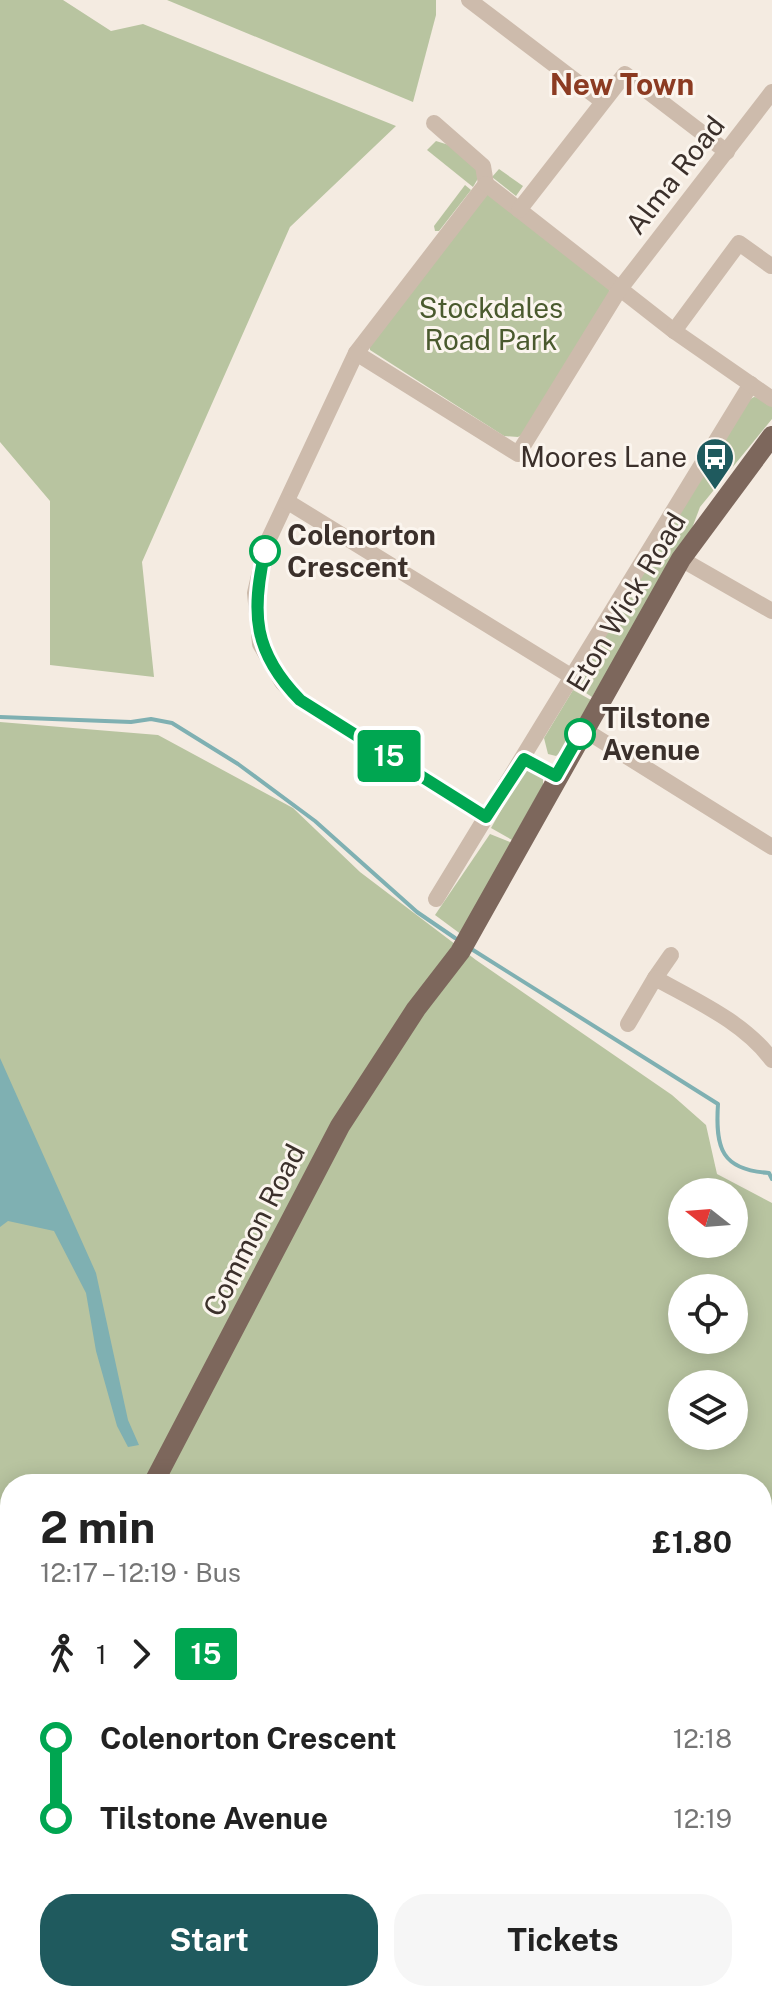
<!DOCTYPE html>
<html lang="en">
<head>
<meta charset="utf-8">
<style>
	:root { --surface:#fff; --page:#f6f6f6; --text:#222; --muted:#767676; --accent:#1f5a5e }
	body { margin:0; font-family:"Public Sans",sans-serif; background:var(--page); color:var(--text); height:100vh; display:flex; flex-direction:column; font-size:30px; white-space:nowrap }
	* { box-sizing:border-box; margin:0 }
	p { font-size:26px; color:var(--muted) }
	.icon { flex:none; width:44px; height:44px; fill:none; stroke:currentColor; stroke-width:2; stroke-linecap:round; stroke-linejoin:round }
	.map { position:relative; flex:1; overflow:hidden }
	.drawer { position:absolute; left:0px; top:1474px; width:772px; height:528px; display:flex; flex-direction:column; background:var(--surface); border-radius:32px 32px 0 0; box-shadow:0 4px 20px #0003 }
	.drawer>* { flex:none }
	.badge { padding:0 16px; border-radius:6px; font-size:28px; line-height:52px }
	.needle { width:52px; rotate:287deg }
	.buttons { position:absolute; left:668px; top:1178px; display:grid; gap:16px }
	.buttons a { display:grid; place-items:center; width:80px; height:80px; border-radius:50%; background:var(--surface); box-shadow:0 4px 20px #0003; font-size:40px }
	.map>.badge { position:absolute; translate:-50% -50%; box-shadow:0 0 0 4px #fff }
	.legs { display:flex; align-items:center; gap:12px; height:88px; padding:0 40px; font-size:26px }
	.legs p { margin-inline-start:auto }
	.overview { display:flex; align-items:center; justify-content:space-between; height:136px; padding:0 40px }
	h1 { font-size:44px; font-weight:700; line-height:60px }
	.action { display:flex; gap:16px; margin-top:auto; padding:16px 40px }
	.action a { flex:1; height:92px; border-radius:32px; background:var(--accent); color:#fff; font-size:32px; font-weight:700; line-height:92px; text-align:center }
	.action a+a { background:var(--page); color:var(--text) }
	ul { padding:0 40px; list-style:none }
	li { display:flex; align-items:center; gap:28px; height:80px; font-size:30px }
	li i { display:grid; place-items:center; width:12px; height:100%; margin:0 10px; background:currentColor }
	li i::after { content:''; width:20px; height:20px; margin:-10px; border:6px solid; border-radius:50%; background:var(--surface) }
	li p { margin-inline-start:auto }
	li:first-child i { background:linear-gradient(#0000 50%,currentColor 0) }
	li:last-child i { background:linear-gradient(currentColor 50%,#0000 0) }
	.map>svg:first-child { display:block }
	.green { fill:#b8c4a0; fill-rule:evenodd }
	.water { fill:#7fb0b2 }
	.lines { fill:none; stroke-linecap:round; stroke-linejoin:round }
	.stream { stroke:#7fb0b2; stroke-width:4 }
	.minor { stroke:#cdbbac; stroke-width:16 }
	.major { stroke:#7d675c; stroke-width:20 }
	.line-1-casing { stroke:#fff; stroke-width:18 }
	.line-1 { stroke:#00a651; stroke-width:12 }
	.stop-1-dot { fill:#fff; stroke:#00a651; stroke-width:4 }
	.labels { text-anchor:middle; stroke-width:6; stroke-linejoin:round; paint-order:stroke }
	.street-label { font-size:28px; fill:#3b302b; stroke:#fbf5ee }
	.park-label { font-size:28px; fill:#4a5a2e; stroke:#fbf5ee }
	.poi-label { font-size:28px; fill:#3b302b; stroke:#fbf5ee; text-anchor:end }
	.stop-label { font-size:28px; font-weight:bold; fill:#3b302b; stroke:#fbf5ee; text-anchor:start }
	.neighbourhood-label { font-size:30px; font-weight:bold; fill:#8c3b22; stroke:#fbf5ee }
</style>
</head>
<body>
<div class="map">
<svg width="772" height="2002" viewBox="0 0 772 2002">
	<rect width="100%" height="100%" fill="#f4ebe1"/>
	<g class="green">
		<polygon points="0,0 63,0 111,31 143,24 396,126 290,227 142,562 154,677 50,665 50,501 0,442"/>
		<polygon points="167,0 436,0 436,15 413,102"/>
		<polygon points="436,141 468,151 480,175 473,187 427,150"/>
		<polygon points="499,169 523,186 516,196 492,177"/>
		<polygon points="465,185 471,190 439,231 435,231 434,226"/>
		<polygon points="487,194 608,284 610,295 528,431 518,437 504,436 370,350 370,343"/>
		<polygon points="754,397 763,398 772,406 772,419 700,507 691,531 592,697 574,685 745,402"/>
		<polygon points="573,690 591,700 562,751 556,756 548,754 544,738"/>
		<path d="M 0,722 L 158,735 L 293,808 L 360,872 L 476,960 L 672,1095 L 706,1125 L 717,1174 L 772,1203 L 772,2002 L 0,2002 ZM 682,1192 L 734,1192 L 734,1244 L 682,1244 ZM 682,1288 L 734,1288 L 734,1340 L 682,1340 ZM 682,1384 L 734,1384 L 734,1436 L 682,1436 ZM 10,1484 L 762,1484 L 762,1992 L 10,1992 Z"/>
		<polygon points="527,764 543,778 543,785 512,840 491,828"/>
		<polygon points="490,834 510,842 510,847 462,935 435,915"/>
	</g>
	<polygon class="water" points="0,1058 96,1273 128,1420 139,1445 128,1447 117,1426 96,1351 86,1293 54,1231 8,1221 0,1227"/>
	<g class="lines">
		<g class="stream">
			<polyline points="0,717 131,722 151,719 172,723 238,764 315,821 417,912 455,938"/>
			<path d="M 473,950 L 718,1104 C 715,1149 722,1170 769,1173 L 772,1179"/>
		</g>
		<g class="minor">
			<polyline points="469,0 602,101"/>
			<polyline points="434,123 483,166 486,184"/>
			<polyline points="486,184 356,353 266,545 255,593 260,644 282,682 300,700 486,817 751,384"/>
			<polyline points="486,184 674,331 772,399"/>
			<polyline points="519,210 625,74 727,152"/>
			<polyline points="674,331 739,243 771,266"/>
			<polyline points="356,353 518,454 619,290 772,92"/>
			<polyline points="288,502 574,678"/>
			<polyline points="681,559 772,611"/>
			<polyline points="583,729 772,847"/>
			<polyline points="524,759 556,776"/>
			<polyline points="436,899 486,817"/>
			<polyline points="655,978 671,955"/>
			<path d="M 628,1024 L 655,978 C 696,1001 744,1022 772,1060"/>
		</g>
		<g class="major">
			<polyline points="153,1484 340,1126 416,1009 460,952 681,559 772,436"/>
			<polyline points="0,1778 10,1759"/>
		</g>
	</g>
	<g class="lines">
		<g class="line-1-casing">
			<path id="line-1" d="M 265,551 C 251,613 253,652 300,700 L 486,817 L 524,759 L 556,776 L 580,734"/>
		</g>
		<use href="#line-1" class="line-1"/>
	</g>
	<defs>
		<g id="bus-pin" transform="scale(2)"><path d="M0 17L-7.5 6A9.5 9.5 0 1 1 7.5 6Z" fill="#1f5a5e" stroke="#fbf5ee"/><path d="M-5-6H5V4H4V6H2V4H-2V6H-4V4H-5ZM-3.5-4V0h7V-4ZM-3.5 1.2v1.5H-2V1.2ZM2 1.2v1.5H3.5V1.2Z" fill="#fff"/></g>
	</defs>
	<g fill-rule="evenodd">
		<use href="#bus-pin" x="715" y="457"/>
	</g>
	<g class="stop-1-dot">
		<circle cx="265" cy="551" r="14"/>
		<circle cx="580" cy="734" r="14"/>
	</g>
	<g class="labels">
		<g class="street-label">
			<text transform="translate(675 175) rotate(-52)" y="10">Alma Road</text>
			<text transform="translate(626 602) rotate(-59)" y="10">Eton Wick Road</text>
			<text transform="translate(254 1230) rotate(-63)" y="10">Common Road</text>
		</g>
		<g class="park-label">
			<text x="491" y="318">Stockdales<tspan x="491" dy="32">Road Park</tspan></text>
		</g>
		<g class="poi-label">
			<text x="687" y="467">Moores Lane</text>
		</g>
		<g class="stop-label">
			<text x="287" y="545">Colenorton<tspan x="287" dy="32">Crescent</tspan></text>
			<text x="602" y="728">Tilstone<tspan x="602" dy="32">Avenue</tspan></text>
		</g>
		<g class="neighbourhood-label">
			<text x="622" y="95">New Town</text>
		</g>
	</g>
</svg>
<div class="buttons">
<a><svg class="needle" viewBox="-14 -14 28 28"><path d="M0-13l5 13h-10z" fill="#e53935"/><path d="M0 13l5-13h-10z" fill="#767676"/></svg></a>
<a><svg class="icon" aria-label="locate" viewBox="0 0 24 24"><circle cx="12" cy="12" r="6"/><path d="M12 2v4M12 18v4M2 12h4M18 12h4"/></svg></a>
<a><svg class="icon" aria-label="layers" viewBox="0 0 24 24"><path d="M12 4l9 5-9 5-9-5zM3 14l9 5 9-5"/></svg></a>
</div>
<b class="badge" style="left:389px;top:756px;background:#00a651;color:#fff">15</b>
<section class="drawer">
<div class="overview"><div><h1>2 min</h1><p>12:17 – 12:19 · Bus</p></div><b>£1.80</b></div>
<div class="legs"><svg class="icon" aria-label="walk" viewBox="0 0 24 24"><circle cx="13" cy="4" r="2"/><path d="M13 8l-2 6 4 7M11 14l-3 7M7 12l3-4h3l4 4"/></svg>1<svg class="icon" aria-label="forward" viewBox="0 0 24 24"><path d="M9 5l7 7-7 7"/></svg><b class="badge" style="background:#00a651;color:#fff">15</b></div>
<ul>
<li><i style="color:#00a651"></i><b>Colenorton Crescent</b><p>12:18</p></li>
<li><i style="color:#00a651"></i><b>Tilstone Avenue</b><p>12:19</p></li>
</ul>
<div class="action"><a>Start</a><a>Tickets</a></div>
</section>
</div>
</body>
</html>
